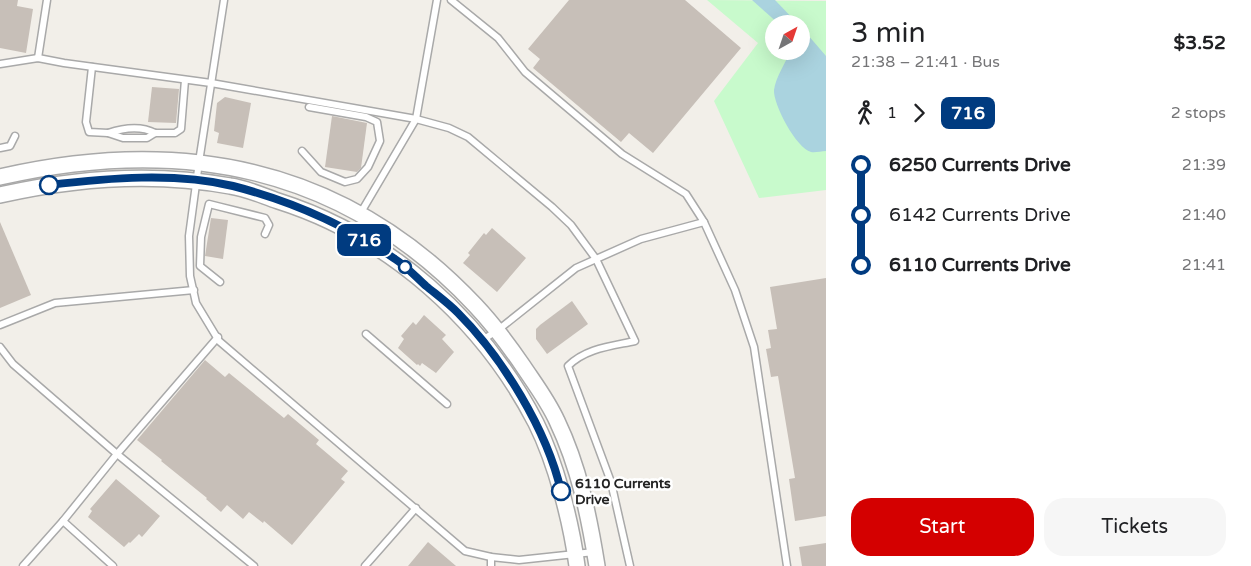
<!DOCTYPE html>
<html lang="en">
<head>
<meta charset="utf-8">
<style>
	:root { --surface:#fff; --page:#f6f6f6; --text:#202124; --muted:#757577; --accent:#d40000 }
	body { margin:0; font-family:"Varela Round",sans-serif; background:var(--page); color:var(--text); height:100vh; display:flex; flex-direction:column; font-size:19px; white-space:nowrap }
	* { box-sizing:border-box; margin:0 }
	p { font-size:16px; color:var(--muted) }
	.icon { flex:none; width:28px; height:28px; fill:none; stroke:currentColor; stroke-width:2; stroke-linecap:round; stroke-linejoin:round }
	.map { position:relative; flex:1; overflow:hidden }
	.panel { display:flex; flex-direction:column; background:var(--surface); width:425px }
	.panel>* { flex:none }
	.badge { padding:0 10px; border-radius:8px; font-size:18px; line-height:32px }
	.needle { width:32px; rotate:40deg }
	.tools { position:absolute; left:765px; top:15px; display:grid; gap:10px }
	.tools a { display:grid; place-items:center; width:45px; height:45px; border-radius:50%; background:var(--surface); box-shadow:0 5px 20px #0002; font-size:25px }
	.map>.badge { position:absolute; translate:-50% -50%; box-shadow:0 0 0 2px #fff }
	.legs { display:flex; align-items:center; gap:8px; height:55px; padding:0 25px; font-size:16px }
	.legs p { margin-inline-start:auto }
	.head { display:flex; align-items:center; justify-content:space-between; height:85px; padding:0 25px }
	h1 { font-size:28px; font-weight:600; line-height:38px }
	.action { display:flex; gap:10px; margin-top:auto; padding:10px 25px }
	.action a { flex:1; height:58px; border-radius:20px; background:var(--accent); color:#fff; font-size:20px; font-weight:600; line-height:58px; text-align:center }
	.action a+a { background:var(--page); color:var(--text) }
	ul { padding:0 25px; list-style:none }
	li { display:flex; align-items:center; gap:18px; height:50px; font-size:19px }
	li i { display:grid; place-items:center; width:8px; height:100%; margin:0 6px; background:currentColor }
	li i::after { content:''; width:12px; height:12px; margin:-6px; border:4px solid; border-radius:50%; background:var(--surface) }
	li p { margin-inline-start:auto }
	li:first-child i { background:linear-gradient(#0000 50%,currentColor 0) }
	li:last-child i { background:linear-gradient(currentColor 50%,#0000 0) }
	main { display:flex; flex:1; min-height:0 }
	.map>svg:first-child { display:block }
	.park { fill:#c8facc; fill-rule:evenodd }
	.water { fill:#aad3df }
	.building { fill:#c7bfb8 }
	.lines { fill:none; stroke-linecap:round; stroke-linejoin:round }
	.service-casing { stroke:#a9a9a9; stroke-width:9 }
	.tertiary-casing { stroke:#a9a9a9; stroke-width:18 }
	.service { stroke:#fff; stroke-width:6 }
	.tertiary { stroke:#fff; stroke-width:15 }
	.line-1-casing { stroke:#fff; stroke-width:11 }
	.line-1 { stroke:#003b80; stroke-width:8 }
	.stop-1-dot { fill:#fff; stroke:#003b80; stroke-width:2.5 }
	.labels { text-anchor:middle; stroke-width:5; stroke-linejoin:round; paint-order:stroke }
	.stop-label { font-size:14px; font-weight:bold; fill:#222; stroke:#fff; text-anchor:start }
</style>
</head>
<body>
<main>
<div class="map">
<svg width="826" height="566" viewBox="0 0 826 566">
	<rect width="100%" height="100%" fill="#f2efe9"/>
	<path class="park" d="M 707,0 L 826,1 L 826,190 L 759,198 L 714,101 L 758,43 ZM 774,24 L 801,24 L 801,51 L 774,51 Z"/>
	<g class="water">
		<polygon points="752,0 775,0 798,24 779,24"/>
		<path d="M 801,27 L 826,56 L 826,151 C 821,151 815,153 811,152 C 796,148 773,104 774,90 C 776,76 785,65 790,51 L 801,51 Z"/>
	</g>
	<g class="building">
		<polygon points="0,0 18,0 17,6 33,9 26,53 0,48"/>
		<polygon points="569,0 685,0 741,48 653,153 629,133 621,142 533,68 540,59 528,49"/>
		<polygon points="152,87 179,89 176,123 148,122"/>
		<polygon points="225,97 251,103 243,148 217,143 219,133 214,131 217,103"/>
		<polygon points="332,116 367,123 361,168 357,172 325,167"/>
		<polygon points="211,218 228,220 223,259 205,256"/>
		<polygon points="0,222 31,295 0,308"/>
		<polygon points="492,228 526,258 497,292 463,263 470,255 468,253 484,233 486,235"/>
		<polygon points="826,278 826,516 795,521 789,479 795,478 778,376 771,377 766,349 771,348 768,330 777,329 770,287"/>
		<polygon points="572,301 588,324 547,354 536,339 536,329 540,325"/>
		<polygon points="424,315 446,335 442,339 454,352 436,373 422,363 420,366 418,364 417,365 398,348 404,339 401,336 413,322 416,325"/>
		<polygon points="205,360 225,377 229,373 284,418 288,414 319,440 316,444 348,471 341,479 345,482 292,545 264,521 263,523 249,512 243,519 227,505 221,512 206,499 207,498 161,461 162,460 137,440"/>
		<polygon points="116,479 160,516 142,537 139,534 130,543 129,542 124,547 88,517 92,511 90,509"/>
		<polygon points="428,542 456,566 408,566"/>
		<polygon points="826,543 826,566 802,566 799,547"/>
	</g>
	<g class="lines">
		<g class="service-casing">
			<g id="service">
				<polyline points="224,0 199,162 189,236 190,276 196,303 219,341 465,551 491,557 519,560 594,552"/>
				<polyline points="451,0 498,38 525,72 622,154 686,194 704,222 735,290 754,347 787,566"/>
				<polyline points="38,58 47,0"/>
				<path d="M 0,64 L 38,58 L 64,63 L 211,83 L 416,119 L 449,128 L 468,137 L 552,207 L 571,225 L 596,259 L 635,341 C 612,346 586,348 568,366 L 611,482 L 630,566"/>
				<polyline points="92,67 86,122 89,132 108,133 123,138 147,138 155,133 175,133 181,129 185,80"/>
				<path d="M 108,133 C 123,128 140,125 155,133"/>
				<polyline points="0,148 10,146 15,136"/>
				<polyline points="302,151 321,172 345,182 357,179 368,167 380,141 377,122 366,117 309,107"/>
				<polyline points="360,214 416,119 437,0"/>
				<polyline points="220,282 200,266 201,237 209,204 265,218 269,225 265,234"/>
				<polyline points="0,325 55,303 194,290"/>
				<polyline points="366,334 447,404"/>
				<polyline points="481,341 498,330 576,268 641,239 704,222"/>
				<polyline points="0,347 13,364 117,454 254,566"/>
				<polyline points="63,521 113,566"/>
				<polyline points="23,566 63,521 117,454 218,337"/>
				<polyline points="365,566 416,508"/>
				<polyline points="491,566 491,557"/>
			</g>
		</g>
		<g class="tertiary-casing">
			<g id="tertiary">
				<path d="M 0,177 C 182,135 344,166 475,305 C 493,324 508,344 523,366 C 535,384 548,401 557,421 C 579,467 589,516 597,566"/>
				<path d="M 0,195 C 75,178 153,172 230,186 C 246,188 263,196 278,201 C 389,236 483,320 536,423 C 556,463 571,521 577,566"/>
			</g>
		</g>
		<use href="#service" class="service"/>
		<use href="#tertiary" class="tertiary"/>
	</g>
	<g class="lines">
		<g class="line-1-casing">
			<path id="line-1" d="M 49,185 C 108,178 175,172 233,186 C 291,201 346,225 395,259 C 406,266 416,277 426,286 C 437,295 448,303 458,313 C 502,357 547,430 561,491"/>
		</g>
		<use href="#line-1" class="line-1"/>
	</g>
	<g class="stop-1-dot">
		<circle cx="49" cy="185" r="9"/>
		<circle cx="405" cy="267" r="6"/>
		<circle cx="561" cy="491" r="9"/>
	</g>
	<g class="labels">
		<g class="stop-label">
			<text x="575" y="488">6110 Currents<tspan x="575" dy="16">Drive</tspan></text>
		</g>
	</g>
</svg>
<div class="tools">
<a><svg class="needle" viewBox="-14 -14 28 28"><path d="M0-13l5 13h-10z" fill="#e53935"/><path d="M0 13l5-13h-10z" fill="#757577"/></svg></a>
</div>
<b class="badge" style="left:364px;top:240px;background:#003b80;color:#fff">716</b>
</div>
<section class="panel">
<div class="head"><div><h1>3 min</h1><p>21:38 – 21:41 · Bus</p></div><b>$3.52</b></div>
<div class="legs"><svg class="icon" aria-label="walk" viewBox="0 0 24 24"><circle cx="13" cy="4" r="2"/><path d="M13 8l-2 6 4 7M11 14l-3 7M7 12l3-4h3l4 4"/></svg>1<svg class="icon" aria-label="forward" viewBox="0 0 24 24"><path d="M9 5l7 7-7 7"/></svg><b class="badge" style="background:#003b80;color:#fff">716</b><p>2 stops</p></div>
<ul>
<li><i style="color:#003b80"></i><b>6250 Currents Drive</b><p>21:39</p></li>
<li><i style="color:#003b80"></i><span>6142 Currents Drive</span><p>21:40</p></li>
<li><i style="color:#003b80"></i><b>6110 Currents Drive</b><p>21:41</p></li>
</ul>
<div class="action"><a>Start</a><a>Tickets</a></div>
</section>
</main>
</body>
</html>
